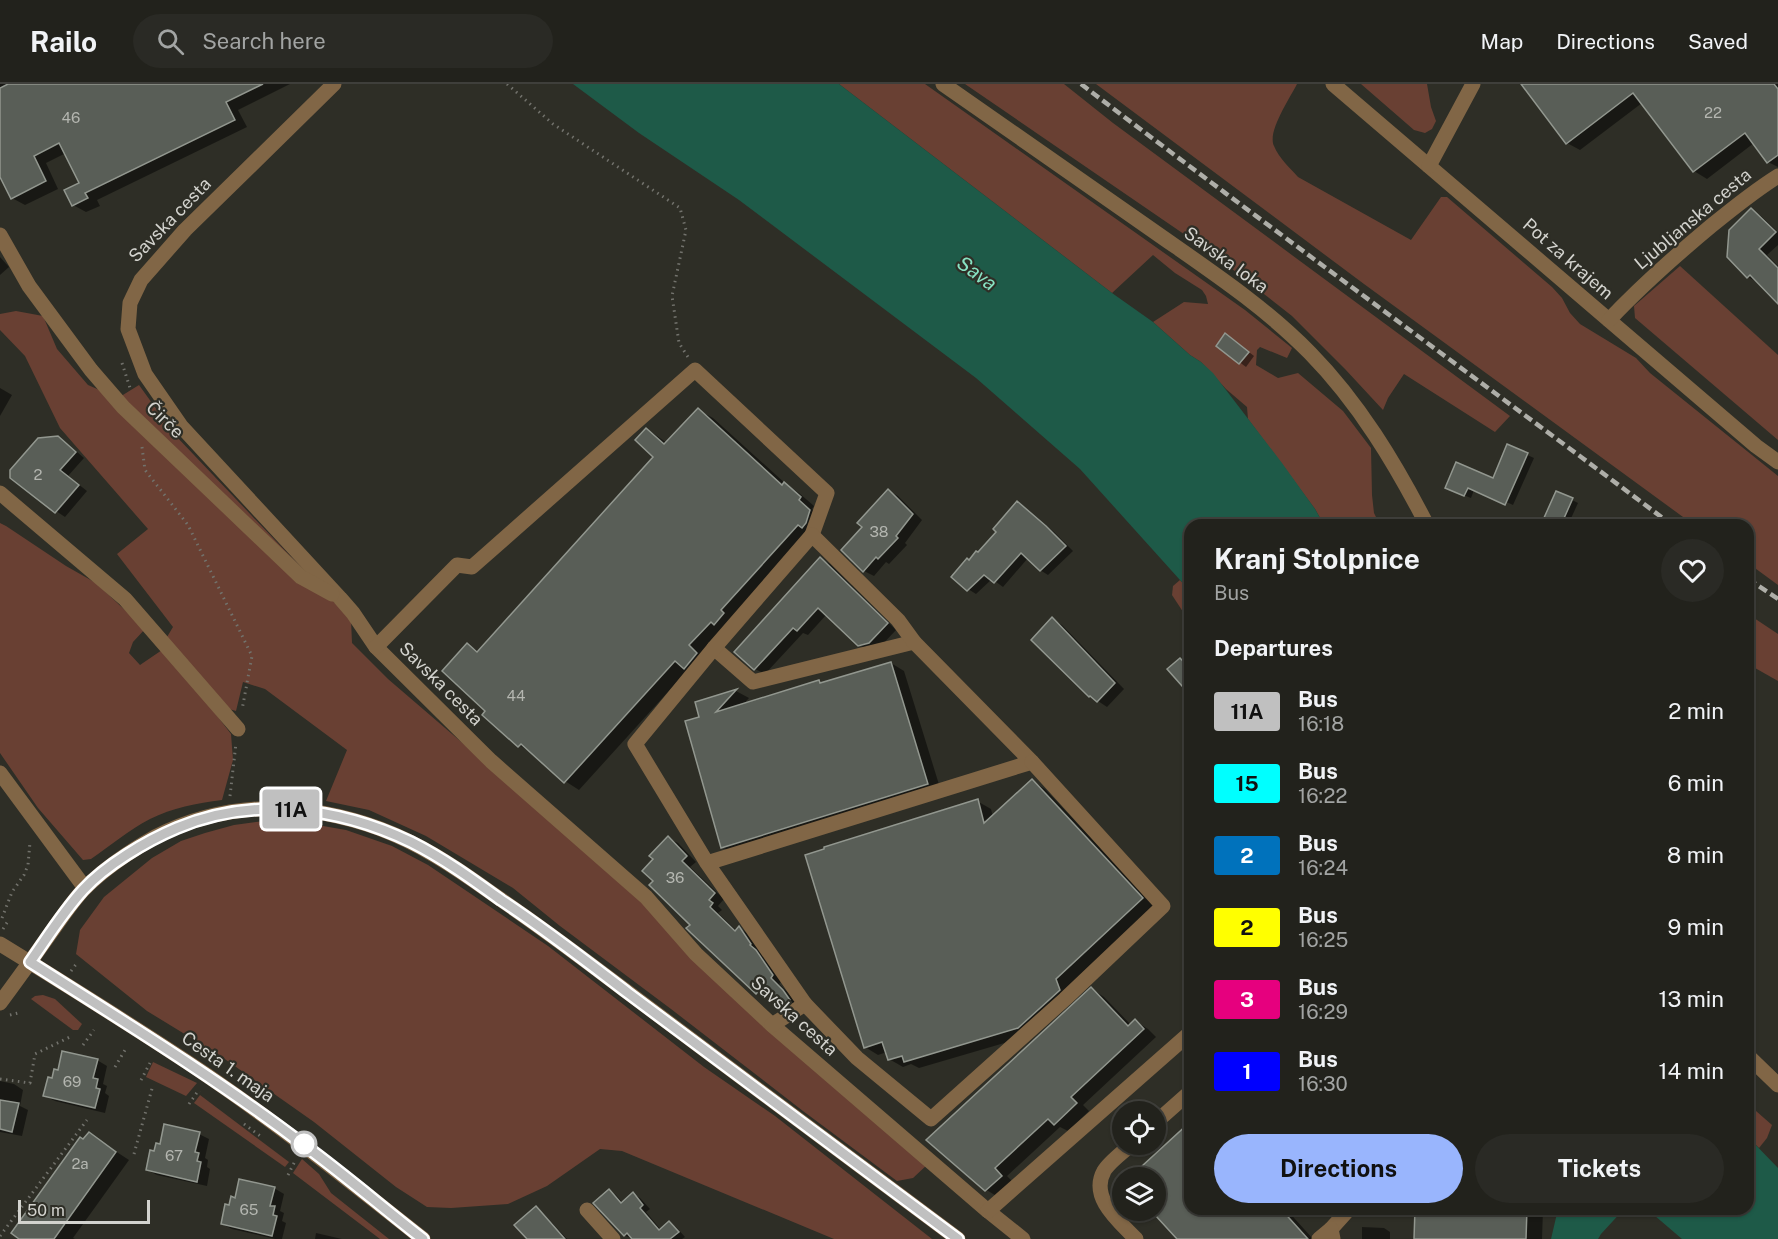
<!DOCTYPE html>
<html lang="en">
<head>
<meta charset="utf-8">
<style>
	:root { --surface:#22221c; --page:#2a2a25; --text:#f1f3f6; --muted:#a2a4a3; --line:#3f3f3b; --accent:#99b5fd }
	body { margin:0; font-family:"Public Sans",sans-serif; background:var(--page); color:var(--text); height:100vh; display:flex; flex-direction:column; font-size:22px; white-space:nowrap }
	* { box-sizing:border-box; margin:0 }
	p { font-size:20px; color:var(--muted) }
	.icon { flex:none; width:33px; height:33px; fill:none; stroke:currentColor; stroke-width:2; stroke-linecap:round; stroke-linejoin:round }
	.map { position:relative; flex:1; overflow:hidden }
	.panel { position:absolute; left:1184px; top:435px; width:570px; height:696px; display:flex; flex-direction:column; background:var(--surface); border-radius:18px; box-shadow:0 2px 4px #0004,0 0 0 2px var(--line) }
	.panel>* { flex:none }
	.badge { padding:0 12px; border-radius:4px; font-size:21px; line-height:39px }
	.tools { position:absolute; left:1112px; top:1017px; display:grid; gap:12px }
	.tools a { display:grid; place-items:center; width:54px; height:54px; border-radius:50%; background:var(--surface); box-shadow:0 2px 4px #0004,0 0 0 2px var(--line); font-size:30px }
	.scale { position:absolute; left:18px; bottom:15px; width:132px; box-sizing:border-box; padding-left:6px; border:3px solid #d3d3ce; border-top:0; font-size:16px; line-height:21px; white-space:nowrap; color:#d3d3ce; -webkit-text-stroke:4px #2e2e26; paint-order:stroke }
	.map>.badge { position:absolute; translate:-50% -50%; box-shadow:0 0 0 3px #fff }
	h2 { padding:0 30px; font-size:22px; line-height:54px }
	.round { display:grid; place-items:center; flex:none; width:63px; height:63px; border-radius:32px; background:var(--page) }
	.overview { display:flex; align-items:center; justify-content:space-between; height:102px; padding:0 30px }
	h1 { font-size:28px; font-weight:700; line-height:45px }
	.primary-button { display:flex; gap:12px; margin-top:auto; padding:12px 30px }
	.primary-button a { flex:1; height:69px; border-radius:36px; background:var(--accent); color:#111; font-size:24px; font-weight:700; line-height:69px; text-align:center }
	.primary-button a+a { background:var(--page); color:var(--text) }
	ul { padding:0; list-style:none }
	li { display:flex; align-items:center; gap:18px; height:72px; padding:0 30px }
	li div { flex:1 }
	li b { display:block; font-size:22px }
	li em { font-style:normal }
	li .badge { min-width:66px; font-weight:700; text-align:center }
	header { display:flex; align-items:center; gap:36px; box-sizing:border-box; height:84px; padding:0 30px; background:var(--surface); border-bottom:2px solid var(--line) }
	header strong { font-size:28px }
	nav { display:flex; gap:33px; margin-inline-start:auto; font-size:21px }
	.search { width:420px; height:54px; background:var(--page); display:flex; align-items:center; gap:15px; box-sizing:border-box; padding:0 21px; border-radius:33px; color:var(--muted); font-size:22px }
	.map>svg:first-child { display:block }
	.green { fill:#694033 }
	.water { fill:#1e5a48 }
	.shadow { fill:#0007 }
	.building { fill:#595e57; stroke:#92978f; stroke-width:1.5 }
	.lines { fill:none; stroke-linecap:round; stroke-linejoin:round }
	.path { stroke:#72726c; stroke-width:3; stroke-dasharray:1.5 4.5; stroke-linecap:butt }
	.minor { stroke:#816646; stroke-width:15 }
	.rail { stroke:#aeaea8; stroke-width:4.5; stroke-dasharray:9 4.5; stroke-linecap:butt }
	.line-casing { stroke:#fff; stroke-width:14 }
	.line { stroke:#c0c0c0; stroke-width:9 }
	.stop-dot { fill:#fff; stroke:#c0c0c0; stroke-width:3 }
	.labels { text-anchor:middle; stroke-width:4.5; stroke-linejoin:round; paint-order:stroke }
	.number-label { font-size:15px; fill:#b4b6b0 }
	.street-label { font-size:18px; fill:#d3d3ce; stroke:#2e2e26 }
	.water-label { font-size:20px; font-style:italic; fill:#88e3c3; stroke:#2e2e26 }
</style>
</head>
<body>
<header>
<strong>Railo</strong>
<div class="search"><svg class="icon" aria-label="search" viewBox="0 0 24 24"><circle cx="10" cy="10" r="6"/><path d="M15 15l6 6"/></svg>Search here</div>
<nav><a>Map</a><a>Directions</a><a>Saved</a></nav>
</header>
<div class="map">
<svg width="1778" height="1155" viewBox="0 0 1778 1155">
	<rect width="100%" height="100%" fill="#2e2e26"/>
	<g class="green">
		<polygon points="839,0 925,0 1245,226 1292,264 1287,274 1260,263 1257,266 1256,281 1278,294 1298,289 1343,327 1371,364 1372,411 1374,429 1380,441 1324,441 1315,425 1248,335 1247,323 1226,305 1201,278 1190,271 1153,238 1184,218 1208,220 1206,212 1202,206 1175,189 1153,171 1112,209"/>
		<polygon points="965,0 1064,0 1113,39 1510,332 1495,348 1404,290 1388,314 1383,326 1345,285 1292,232 1213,170"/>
		<path d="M 1096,0 L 1297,0 C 1290,14 1267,48 1274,62 C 1279,74 1290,84 1298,93 L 1411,156 L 1441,113 L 1447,113 L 1552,203 L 1562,214 L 1570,229 L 1580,240 L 1636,274 L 1650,289 L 1778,392 L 1778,501 L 1748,479 L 1748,441 L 1694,441 L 1364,200 Z"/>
		<polygon points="1361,0 1427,0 1431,23 1436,37 1432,45 1425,49 1414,46"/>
		<polygon points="1680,182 1778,271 1778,356 1635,234 1634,222"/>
		<polygon points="16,227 43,232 57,265 88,301 118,314 139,301 175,351 351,536 352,559 388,595 551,735 928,1080 913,1094 897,1097 803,1027 671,925 560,842 513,804 426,752 369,726 326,717 347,666 265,605 243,598 236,627 229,625 167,553 173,543 117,470 148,445 60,344 25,272 0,246 0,230"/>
		<path d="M 0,439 L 6,442 L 66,482 L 96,499 L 145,545 L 133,558 L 129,569 L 140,581 L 165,564 L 231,650 L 233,676 L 222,716 C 197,719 172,724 150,735 C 129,746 110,762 91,775 L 83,776 L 38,724 L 0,669 Z"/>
		<polygon points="1180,496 1189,506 1189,537 1172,511 1173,502"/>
		<polygon points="1748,530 1778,550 1778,597 1748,580"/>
		<polygon points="264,737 300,738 346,746 392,762 428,781 548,862 704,983 775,1032 932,1155 834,1155 622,1067 600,1065 547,1102 508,1120 451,1124 427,1123 396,1103 314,1038 219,971 147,927 76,870 80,846 104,813 152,774 181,757 205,749 234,741"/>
		<polygon points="43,911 55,915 82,940 78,946 73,946 31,915 35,912"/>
		<polygon points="153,978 197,999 186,1012 146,993"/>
		<polygon points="200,1011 289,1078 285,1083 194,1019"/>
		<polygon points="1748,1020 1772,1041 1767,1054 1759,1064 1748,1053"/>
		<polygon points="302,1075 319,1090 331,1109 389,1155 380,1155 293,1089"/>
	</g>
	<g class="water">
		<polygon points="573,0 839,0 1112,209 1153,238 1190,271 1201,278 1213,289 1282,379 1315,425 1324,441 1190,441 1189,506 1080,385 976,294 739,116 639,49"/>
		<polygon points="1748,1053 1778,1084 1778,1155 1682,1155 1647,1125 1748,1125"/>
		<polygon points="1558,1125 1624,1125 1601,1150 1598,1155 1551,1155"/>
	</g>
	<g class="shadow">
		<polygon points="0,0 290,0 238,26 247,43 97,116 100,122 86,128 73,121 81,100 66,69 46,79 58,105 25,121 12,114 0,90"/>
		<polygon points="1527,0 1778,0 1778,83 1768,78 1754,59 1707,95 1694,87 1642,19 1580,66 1567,59"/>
		<polygon points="1751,126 1761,132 1778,148 1778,161 1767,171 1778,182 1778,218 1757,198 1748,193"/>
		<polygon points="0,173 9,183 0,191"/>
		<polygon points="1232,255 1254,272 1246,283 1218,262"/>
		<polygon points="0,304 12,311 0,332"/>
		<polygon points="698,326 713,334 787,401 799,409 814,422 812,425 824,436 579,706 565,697 533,670 519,661 487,627 467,561 479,567 655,372 647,345 667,359"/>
		<polygon points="58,354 68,360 84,374 68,392 87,407 65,433 56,427"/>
		<polygon points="1508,362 1534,374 1513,421 1485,408 1474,406 1471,414 1453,407 1494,396"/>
		<polygon points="889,407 898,412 922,436 905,459 907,461 889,480 886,478 874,492 864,487 864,443"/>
		<polygon points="1572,416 1578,419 1568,441 1557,441"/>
		<polygon points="1017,419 1025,423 1054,448 1073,467 1048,491 1040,486 1028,474 1003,503 992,495 976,510 968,505 969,477 979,470 998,448"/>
		<polygon points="820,475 830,480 896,546 879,564 869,566 859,561 827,530 808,551 803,549 765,590 755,585"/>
		<polygon points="1052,535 1062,541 1124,605 1107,623 1098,617"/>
		<polygon points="1181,576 1190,584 1190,609 1169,585"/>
		<polygon points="891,579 904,587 941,707 736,771 722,763 701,634 697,619 736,607 749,614 742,622 819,598 823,600"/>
		<polygon points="1032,697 1045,705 1155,822 1032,951 919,984 911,980 903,983 889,975 887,968 878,971 865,963 977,717 991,725 993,733"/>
		<polygon points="668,754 678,759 696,778 690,783 724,815 718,822 722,826 718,829 737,847 739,844 749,850 760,866 759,867 765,874 782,897 779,900 793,913 799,922 790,929 780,924 768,912 766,915 757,909 692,841 655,797 655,775"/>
		<polygon points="1092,905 1104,913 1131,941 1135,937 1148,945 1156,953 1083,1021 1089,1027 1068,1047 1060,1043 1007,1092 1014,1099 998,1113 985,1105 929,1056"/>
		<polygon points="97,976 107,982 103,1000 107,1002 105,1009 109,1012 105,1029 55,1017 45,1012"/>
		<polygon points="0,997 14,1000 23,1006 20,1022 28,1026 22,1052 0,1048"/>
		<polygon points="1190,1040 1190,1125 1286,1125 1313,1155 1179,1155 1153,1126 1155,1126"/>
		<polygon points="89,1050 129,1076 73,1154 75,1155 20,1155"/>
		<polygon points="199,1050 209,1055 205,1074 208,1076 207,1083 210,1085 207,1102 157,1091 147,1086 155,1069 161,1061"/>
		<polygon points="274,1104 284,1110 280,1127 284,1129 282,1137 286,1139 282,1155 275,1155 232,1145 222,1140 230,1123 236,1115"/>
		<polygon points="609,1107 616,1111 623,1119 633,1110 640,1114 650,1125 646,1128 661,1146 669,1139 676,1143 685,1153 682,1155 632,1155 624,1151"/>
		<polygon points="536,1124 542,1128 567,1155 529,1155"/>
		<polygon points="1417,1125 1543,1125 1542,1155 1416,1155"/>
		<polygon points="1362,1143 1384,1144 1390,1148 1390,1155 1362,1155"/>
		<polygon points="316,1149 342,1155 315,1155"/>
	</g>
	<g class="building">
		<polygon points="8,0 263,0 226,18 235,36 85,109 88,114 72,122 64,106 79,99 59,59 34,72 46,97 11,115 0,93 0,4"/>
		<polygon points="1521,0 1774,0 1778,5 1778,71 1767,79 1745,49 1693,88 1633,9 1566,60"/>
		<polygon points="1751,124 1776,148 1759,165 1778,184 1778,220 1750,191 1747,194 1727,173 1729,146"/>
		<polygon points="1225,249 1249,268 1239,280 1216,262"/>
		<polygon points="698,324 782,401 784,398 801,413 799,416 810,426 806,439 802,444 798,441 721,526 724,529 714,541 711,538 689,561 697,569 684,585 675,577 564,699 521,660 518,663 482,631 485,627 442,587 467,559 477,568 653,373 635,356 646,344 664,360"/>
		<polygon points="58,352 76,368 60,386 79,401 55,429 10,394 10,386 38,354"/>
		<polygon points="1507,360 1528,369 1505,421 1468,404 1464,412 1445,404 1456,378 1493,394"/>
		<polygon points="888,405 913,430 896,452 898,454 878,475 876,473 863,488 841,466 862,443 857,439"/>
		<polygon points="1556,407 1573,414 1561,441 1555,441 1543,436"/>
		<polygon points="1017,417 1046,442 1066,462 1040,487 1021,469 994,499 984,491 967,507 951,493 967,474 969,476 976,467 978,468 996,448 993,445"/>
		<polygon points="820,473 888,539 869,559 858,562 818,524 797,547 793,544 754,586 734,568"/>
		<polygon points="1052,533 1115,599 1097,618 1090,612 1089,613 1031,556"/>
		<polygon points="1180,574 1190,585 1190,596 1182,602 1167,585"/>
		<polygon points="891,578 928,700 721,764 685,637 699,633 695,618 737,605 716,628 819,596 820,599"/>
		<polygon points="1032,695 1143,814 1056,895 1060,906 1018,944 904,978 902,972 888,976 882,958 864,964 805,771 824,765 824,763 978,715 984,739"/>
		<polygon points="668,752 687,772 682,777 715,809 709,816 713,819 710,823 735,847 739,842 751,860 750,861 756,866 773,891 771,894 783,906 790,916 786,921 779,925 760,906 756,910 691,849 686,844 690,841 649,801 653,797 642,787 653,775 649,772"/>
		<polygon points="1091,903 1128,942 1135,935 1144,945 1071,1013 1077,1019 1054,1041 1048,1035 995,1084 1002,1092 985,1107 926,1056"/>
		<polygon points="62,967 98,975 93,994 98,995 96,1004 100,1005 95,1024 43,1012 48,993 52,994 54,985 58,986"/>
		<polygon points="0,1016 19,1019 12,1048 0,1045"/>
		<polygon points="1190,1038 1190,1125 1281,1125 1308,1155 1177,1155 1155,1131 1155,1094 1129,1094"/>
		<polygon points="164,1040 200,1048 195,1068 199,1069 197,1077 201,1078 197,1098 146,1086 150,1066 154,1067 156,1059 160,1060"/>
		<polygon points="89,1048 116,1068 54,1155 19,1155 11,1149 80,1053 83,1055"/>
		<polygon points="239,1095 275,1103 270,1122 275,1122 273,1131 277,1132 272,1152 221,1140 225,1120 229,1121 231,1112 235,1114"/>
		<polygon points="609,1105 621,1119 633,1108 643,1121 640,1124 659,1146 669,1137 679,1148 670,1155 632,1155 627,1149 624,1152 593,1119"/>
		<polygon points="536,1122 565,1155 527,1155 514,1141"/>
		<polygon points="1415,1125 1527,1125 1526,1155 1414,1155"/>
	</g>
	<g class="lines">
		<g class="path">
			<polyline points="507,0 553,40 680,124 686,146 672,212 679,259 688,273"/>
			<polyline points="122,279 131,307"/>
			<polyline points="142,363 145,386 188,441 252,572 242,626"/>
			<polyline points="230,712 236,659"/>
			<polyline points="2,834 12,808 24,791 28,781 30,758"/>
			<polyline points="3,845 8,837"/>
			<polyline points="71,887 77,879"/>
			<polyline points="10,931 18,929"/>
			<polyline points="83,961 94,946"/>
			<polyline points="115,983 125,966"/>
			<polyline points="0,995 30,999 35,970 72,952"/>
			<polyline points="141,996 150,979"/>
			<polyline points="189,1020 198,1007 200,1008"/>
			<polyline points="244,1040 263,1054"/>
			<polyline points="134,1070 153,1001"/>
			<polyline points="288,1091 295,1077"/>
			<polyline points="0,1152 87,1036"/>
		</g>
		<g class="minor">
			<polyline points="334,0 185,146 141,196 130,219 128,245 145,290 181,342 340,514 353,529 376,563 491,677 646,813 696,870 772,941 988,1127 1023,1155"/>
			<path d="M 943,0 C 1013,49 1082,97 1152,146 C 1206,184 1263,221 1310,269 C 1359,319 1395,379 1427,441"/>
			<polyline points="1333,0 1756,362 1778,378"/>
			<polyline points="1429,82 1473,0"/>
			<polyline points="0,151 29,202 91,286 123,323 301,493 332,510"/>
			<path d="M 1609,236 C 1641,202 1675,172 1711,142 C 1733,124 1754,107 1778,92"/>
			<polyline points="0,409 125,515 238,645"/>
			<polyline points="376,563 457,481 472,483 695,286 827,409 812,451"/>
			<polyline points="714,564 753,598 914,558"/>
			<polyline points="0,689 85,804"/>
			<polyline points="707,779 1032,678 914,558 898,536 812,451 714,564 635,660 707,779 805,920 772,941"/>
			<path d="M 0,860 C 70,903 140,946 208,992 C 282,1043 352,1099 423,1155"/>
			<path d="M 0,919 C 18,895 35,871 52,847 C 62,833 72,818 84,805 C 103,786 132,766 155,753 C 227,716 304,718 378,744 C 419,759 455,783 490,808 C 532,837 573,867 614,898 C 728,984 843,1069 958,1155"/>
			<polyline points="805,920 857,974 931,1035 1065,915 1163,822 1032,678"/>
			<polyline points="1748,972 1778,1001"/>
			<polyline points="1155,1039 1190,1008"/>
			<path d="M 1132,1060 C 1124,1067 1108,1079 1104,1087 C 1089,1114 1120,1138 1136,1155"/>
			<polyline points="587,1126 613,1155"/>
			<polyline points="988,1127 1190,949"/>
			<polyline points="1331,1145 1349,1125"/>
			<polyline points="1319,1155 1331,1145 1333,1155"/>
		</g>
		<g class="rail">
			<path d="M 1081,0 C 1276,149 1475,293 1672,441"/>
			<polyline points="1748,495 1778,515"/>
		</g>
	</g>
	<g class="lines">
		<g class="line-casing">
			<path id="line" d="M 423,1155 C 383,1124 345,1091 304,1061 C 216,994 123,937 30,878 C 47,854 63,828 83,806 C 106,781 146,757 177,744 C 253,712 338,723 411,758 C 443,774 472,795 501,816 C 545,845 586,877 628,909 C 738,991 848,1073 958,1155"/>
		</g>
		<use href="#line" class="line"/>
	</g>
	<circle class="stop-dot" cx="304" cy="1060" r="12"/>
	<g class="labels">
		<g class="number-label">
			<text x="1713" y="34">22</text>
			<text x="71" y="39">46</text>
			<text x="38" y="396">2</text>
			<text x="879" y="453">38</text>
			<text x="516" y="617">44</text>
			<text x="675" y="799">36</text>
			<text x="72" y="1003">69</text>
			<text x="174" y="1077">67</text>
			<text x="80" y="1085">2a</text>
			<text x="249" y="1131">65</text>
		</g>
		<g class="street-label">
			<text transform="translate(1693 135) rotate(-40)" y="6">Ljubljanska cesta</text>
			<text transform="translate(170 136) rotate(-46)" y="6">Savska cesta</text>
			<text transform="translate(1568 175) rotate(41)" y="6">Pot za krajem</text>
			<text transform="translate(1226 176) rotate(36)" y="6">Savska loka</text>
			<text transform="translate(165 336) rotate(44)" y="6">Čirče</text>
			<text transform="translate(441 600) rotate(45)" y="6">Savska cesta</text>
			<text transform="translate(794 932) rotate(42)" y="6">Savska cesta</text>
			<text transform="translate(228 983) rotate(35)" y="6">Cesta 1. maja</text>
		</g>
		<g class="water-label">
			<text transform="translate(977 189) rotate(36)" y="7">Sava</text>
		</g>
	</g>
</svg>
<div class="tools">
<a><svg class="icon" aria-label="locate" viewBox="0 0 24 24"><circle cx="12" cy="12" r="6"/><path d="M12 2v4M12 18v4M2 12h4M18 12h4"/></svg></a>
<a><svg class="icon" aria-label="layers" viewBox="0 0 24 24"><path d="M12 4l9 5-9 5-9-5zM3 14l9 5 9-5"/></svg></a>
</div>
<div class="scale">50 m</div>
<b class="badge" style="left:291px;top:725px;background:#c0c0c0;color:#111">11A</b>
<section class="panel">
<div class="overview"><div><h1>Kranj Stolpnice</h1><p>Bus</p></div><a class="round"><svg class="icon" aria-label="heart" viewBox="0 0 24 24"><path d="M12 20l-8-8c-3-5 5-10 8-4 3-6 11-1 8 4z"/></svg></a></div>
<h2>Departures</h2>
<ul>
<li><span class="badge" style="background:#c0c0c0;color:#111">11A</span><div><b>Bus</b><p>16:18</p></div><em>2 min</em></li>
<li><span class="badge" style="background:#0ff;color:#111">15</span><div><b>Bus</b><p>16:22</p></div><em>6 min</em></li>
<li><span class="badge" style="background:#0072bc;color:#fff">2</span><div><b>Bus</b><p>16:24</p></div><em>8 min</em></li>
<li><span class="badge" style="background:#ff0;color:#111">2</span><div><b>Bus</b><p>16:25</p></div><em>9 min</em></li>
<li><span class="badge" style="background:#e6007e;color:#fff">3</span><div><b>Bus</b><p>16:29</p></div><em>13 min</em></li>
<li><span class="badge" style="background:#00f;color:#fff">1</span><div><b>Bus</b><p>16:30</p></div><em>14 min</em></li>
</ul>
<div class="primary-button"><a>Directions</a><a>Tickets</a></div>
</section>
</div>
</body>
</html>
